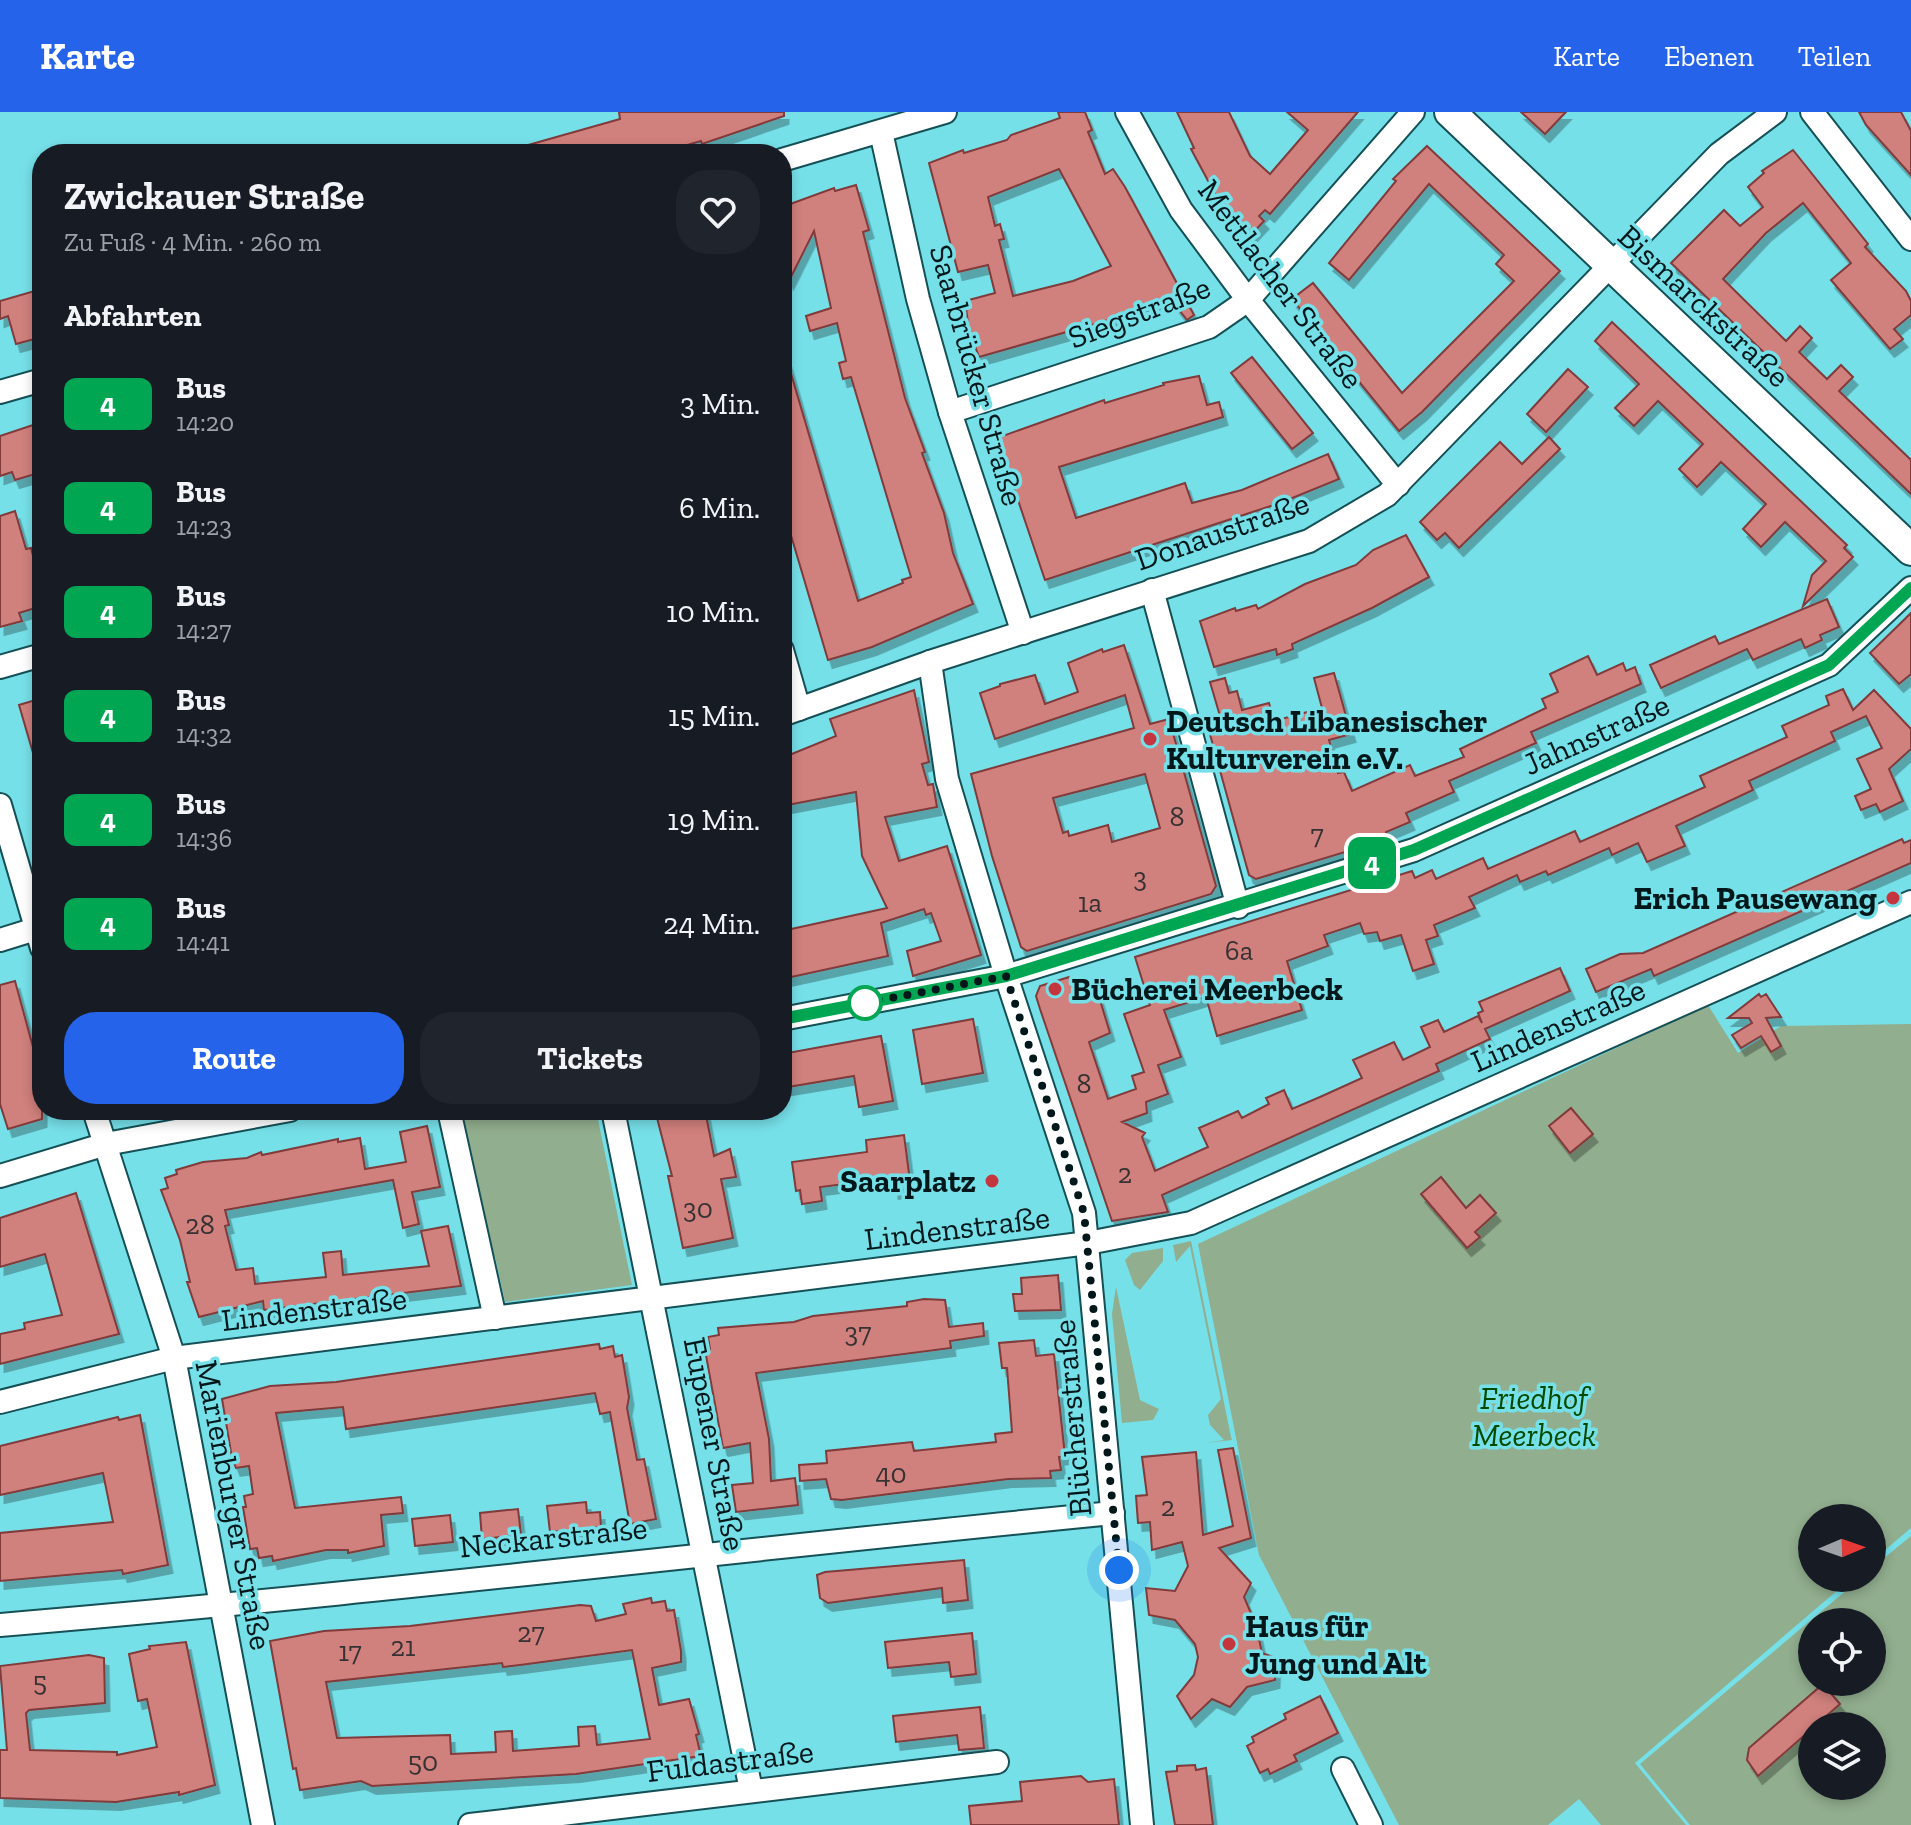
<!DOCTYPE html>
<html lang="de">
<head>
<meta charset="utf-8">
<style>
	:root { --surface:#171b24; --page:#20242c; --text:#f1f3f6; --muted:#9ea1a6; --accent:#2563eb }
	body { margin:0; font-family:"Zilla Slab",serif; background:var(--page); color:var(--text); height:100vh; display:flex; flex-direction:column; font-size:30px; white-space:nowrap }
	* { box-sizing:border-box; margin:0 }
	p { font-size:26px; color:var(--muted) }
	.icon { flex:none; width:44px; height:44px; fill:none; stroke:currentColor; stroke-width:2; stroke-linecap:round; stroke-linejoin:round }
	.map { position:relative; flex:1; overflow:hidden }
	.details { position:absolute; left:32px; top:32px; width:760px; height:976px; display:flex; flex-direction:column; background:var(--surface); border-radius:32px; box-shadow:0 4px 12px #0003 }
	.details>* { flex:none }
	.badge { padding:0 16px; border-radius:12px; font-size:28px; line-height:52px }
	.needle { width:52px; rotate:88deg }
	.fabs { position:absolute; left:1798px; top:1392px; display:grid; gap:16px }
	.fabs a { display:grid; place-items:center; width:88px; height:88px; border-radius:50%; background:var(--surface); box-shadow:0 4px 12px #0003; font-size:40px }
	.you { position:absolute; width:40px; height:40px; margin:-20px; border:6px solid #fff; border-radius:50%; background:#1a73e8; box-shadow:0 0 0 12px #1a73e833 }
	.map>.badge { position:absolute; translate:-50% -50%; box-shadow:0 0 0 4px #fff }
	h2 { padding:0 32px; font-size:30px; line-height:72px }
	.round { display:grid; place-items:center; flex:none; width:84px; height:84px; border-radius:32px; background:var(--page) }
	.headline { display:flex; align-items:center; justify-content:space-between; height:136px; padding:0 32px }
	h1 { font-size:38px; font-weight:700; line-height:60px }
	.cta { display:flex; gap:16px; margin-top:auto; padding:16px 32px }
	.cta a { flex:1; height:92px; border-radius:32px; background:var(--accent); color:#fff; font-size:32px; font-weight:700; line-height:92px; text-align:center }
	.cta a+a { background:var(--page); color:var(--text) }
	ul { padding:0; list-style:none }
	li { display:flex; align-items:center; gap:24px; height:104px; padding:0 32px }
	li div { flex:1 }
	li b { display:block; font-size:30px }
	li em { font-style:normal }
	li .badge { min-width:88px; font-weight:700; text-align:center }
	header { display:flex; align-items:center; gap:48px; box-sizing:border-box; height:112px; padding:0 40px; background:var(--accent); color:#fff }
	header strong { font-size:38px }
	nav { display:flex; gap:44px; margin-inline-start:auto; font-size:28px }
	.map>svg:first-child { display:block }
	.green { fill:#91ae8e; fill-rule:evenodd }
	.building { fill:#d0807d; stroke:#823a3a; stroke-width:2; fill-rule:evenodd; filter:url(#shadow) }
	.lines { fill:none; stroke-linecap:round; stroke-linejoin:round }
	.street-casing { stroke:#145055; stroke-width:26 }
	.secondary-casing { stroke:#145055; stroke-width:34 }
	.street { stroke:#fff; stroke-width:22 }
	.secondary { stroke:#fff; stroke-width:30 }
	.line-casing { stroke:#fff; stroke-width:18 }
	.line { stroke:#00a651; stroke-width:12 }
	.walk { stroke:#021719; stroke-width:8; stroke-dasharray:0 14.4 }
	.poi-dot { fill:#c5353e; stroke:#76e0e9; stroke-width:3 }
	.stop-dot { fill:#fff; stroke:#00a651; stroke-width:4 }
	.labels { text-anchor:middle; stroke-width:7; stroke-linejoin:round; paint-order:stroke }
	.number-label { font-size:28px; fill:#363132 }
	.street-label { font-size:32px; fill:#021719; stroke:#76e0e9 }
	.poi-label { font-size:32px; font-weight:bold; fill:#021719; stroke:#76e0e9; text-anchor:start }
	.park-label { font-size:32px; font-style:italic; fill:#004a00; stroke:#76e0e9 }
</style>
</head>
<body>
<header>
<strong>Karte</strong>
<nav><a>Karte</a><a>Ebenen</a><a>Teilen</a></nav>
</header>
<div class="map">
<svg width="1911" height="1713" viewBox="0 0 1911 1713">
	<defs>
		<filter id="shadow"><feDropShadow dx="4.5" dy="8" stdDeviation="0" flood-color="#0004"/></filter>
	</defs>
	<rect width="100%" height="100%" fill="#76e0e9"/>
	<g class="green">
		<polygon points="1708,893 1738,941 1781,914 1911,912 1911,1416 1872,1449 1872,1406 1812,1406 1812,1466 1852,1466 1635,1651 1686,1713 1601,1713 1579,1687 1548,1713 1399,1713 1259,1443 1198,1132"/>
		<polygon points="456,998 596,998 632,1173 505,1190 495,1144 488,1145"/>
		<polygon points="1191,1129 1231,1325 1232,1328 1205,1331 1224,1328 1210,1313 1208,1303 1221,1287 1190,1134 1176,1150 1173,1133"/>
		<polygon points="1163,1136 1163,1149 1140,1178 1134,1173 1125,1148 1132,1141"/>
		<polygon points="1116,1175 1140,1288 1159,1297 1153,1308 1122,1311 1112,1202"/>
		<path d="M 1911,1424 L 1911,1713 L 1690,1713 L 1640,1652 L 1861,1466 L 1872,1466 L 1872,1456 ZM 1812,1510 L 1872,1510 L 1872,1570 L 1812,1570 ZM 1812,1614 L 1872,1614 L 1872,1674 L 1812,1674 Z"/>
	</g>
	<g class="building">
		<polygon points="619,0 784,0 784,4 702,32 701,29 670,38 671,42 515,42 514,37 620,7"/>
		<path d="M 1058,0 L 1085,0 L 1092,18 L 1088,20 L 1105,62 L 1113,57 L 1125,75 L 1194,203 L 1187,208 L 1169,185 L 1140,199 L 979,245 L 969,218 L 965,189 L 995,181 L 988,153 L 958,160 L 929,51 L 963,38 L 964,41 L 1007,28 L 1011,23 L 1060,6 ZM 1059,57 L 1111,154 L 1073,169 L 1013,184 L 999,128 L 1004,127 L 1000,112 L 995,114 L 988,85 Z"/>
		<polygon points="1177,0 1229,0 1250,44 1270,62 1308,18 1287,0 1358,0 1270,102 1265,98 1259,104 1264,109 1251,123 1220,91 1191,37 1194,36"/>
		<polygon points="1521,0 1566,0 1545,22"/>
		<polygon points="1859,0 1901,0 1911,19 1911,63 1866,13"/>
		<polygon points="1427,34 1560,159 1422,300 1399,319 1292,187 1313,171 1402,281 1514,169 1496,152 1504,143 1429,72 1349,168 1329,151 1396,69 1393,67"/>
		<polygon points="1793,38 1868,132 1865,135 1906,179 1911,189 1911,203 1894,217 1903,227 1890,237 1831,168 1851,151 1803,91 1766,121 1723,167 1786,229 1800,214 1812,226 1799,240 1827,267 1841,253 1853,265 1839,279 1911,348 1911,382 1671,151 1724,98 1740,114 1763,95 1748,75 1764,61 1762,59"/>
		<polygon points="856,73 869,118 863,120 905,286 925,340 922,341 944,401 953,441 973,492 872,535 828,548 782,393 782,249 787,248 858,489 903,471 902,468 911,465 851,265 843,267 839,251 846,249 837,211 810,219 806,204 831,196 814,119 789,169 782,149 782,95 834,76 835,79"/>
		<polygon points="38,178 42,225 16,232 8,204 0,207 0,189"/>
		<polygon points="1612,210 1847,433 1844,436 1853,445 1803,494 1812,463 1826,449 1785,410 1761,435 1743,417 1766,392 1721,350 1697,375 1679,357 1703,332 1658,289 1634,314 1615,296 1639,272 1595,229"/>
		<polygon points="1252,245 1313,321 1292,337 1231,261"/>
		<polygon points="1568,257 1588,275 1546,320 1527,302"/>
		<polygon points="1199,264 1207,293 1219,290 1223,305 1059,355 1076,406 1185,371 1192,391 1242,378 1328,342 1339,367 1280,391 1045,468 997,326 1104,288 1105,291 1164,273 1163,271"/>
		<polygon points="36,312 42,312 42,360 15,368 12,360 0,364 0,324"/>
		<polygon points="1549,325 1560,337 1459,436 1445,421 1437,428 1420,410 1500,330 1522,352"/>
		<polygon points="15,399 26,437 31,436 36,455 42,454 42,494 19,501 22,509 0,515 0,404"/>
		<polygon points="1406,423 1429,465 1372,496 1292,532 1293,537 1277,543 1276,537 1214,555 1200,509 1235,496 1236,499 1256,493 1258,497 1305,472 1356,453 1373,438"/>
		<polygon points="1827,487 1839,515 1820,523 1822,528 1805,536 1801,527 1753,548 1747,537 1661,576 1650,553 1715,524 1719,532"/>
		<polygon points="1911,501 1911,562 1899,572 1870,541"/>
		<path d="M 1124,533 L 1150,612 L 1169,607 L 1216,774 L 1211,782 L 1027,839 L 1021,835 L 992,744 L 971,662 L 1134,616 L 1125,583 L 995,627 L 980,581 L 1000,574 L 1000,572 L 1035,563 L 1045,592 L 1078,580 L 1068,551 L 1102,537 L 1103,540 ZM 1145,662 L 1160,716 L 1112,730 L 1108,713 L 1069,724 L 1068,719 L 1063,721 L 1053,686 Z"/>
		<polygon points="1588,544 1597,563 1623,551 1626,559 1635,555 1641,572 1531,620 1536,631 1449,669 1454,680 1406,701 1410,710 1386,720 1388,727 1256,767 1249,763 1206,608 1220,604 1210,570 1225,566 1229,581 1237,579 1242,598 1269,591 1274,609 1322,596 1314,566 1334,561 1351,622 1329,628 1338,661 1344,660 1352,679 1410,653 1415,664 1464,645 1460,637 1546,596 1542,587 1558,580 1550,562"/>
		<polygon points="1843,577 1853,598 1874,578 1911,617 1911,637 1889,657 1903,689 1880,700 1876,692 1861,698 1855,684 1871,677 1857,647 1882,636 1866,604 1831,620 1835,629 1749,669 1753,678 1676,714 1685,734 1647,750 1638,731 1612,743 1609,736 1548,763 1546,759 1520,770 1517,763 1469,785 1475,796 1434,813 1438,824 1426,828 1434,852 1413,859 1401,823 1380,829 1377,820 1364,822 1360,811 1324,823 1328,834 1287,849 1302,898 1217,924 1206,885 1164,898 1181,945 1158,953 1168,982 1146,990 1147,1001 1122,1010 1145,1021 1142,1025 1155,1059 1208,1035 1199,1016 1238,999 1242,1006 1269,992 1266,986 1284,978 1292,997 1320,985 1362,966 1353,948 1394,930 1403,948 1430,935 1421,915 1438,908 1444,920 1478,904 1482,911 1478,901 1483,899 1479,890 1560,856 1570,879 1485,917 1490,927 1436,952 1439,959 1162,1083 1168,1100 1112,1109 1040,897 1036,884 1040,874 1069,865 1074,882 1096,875 1110,921 1089,930 1108,987 1136,977 1132,964 1144,960 1124,902 1150,893 1135,845 1412,759 1415,766 1432,758 1436,767 1483,746 1488,757 1575,719 1580,730 1705,675 1700,664 1787,625 1782,614 1829,593 1826,584"/>
		<polygon points="914,578 929,650 922,652 928,673 933,672 937,695 885,705 899,749 947,734 981,843 913,864 907,839 941,829 931,801 926,803 924,797 881,811 888,844 782,867 782,841 787,841 782,819 887,796 862,744 856,680 782,694 782,646 836,624 830,607"/>
		<polygon points="42,586 42,658 38,658 19,593"/>
		<polygon points="1902,727 1904,731 1911,728 1911,751 1654,864 1651,857 1596,880 1586,857 1620,842 1643,841"/>
		<polygon points="15,869 42,968 42,1007 8,1017 0,992 0,873"/>
		<polygon points="1759,882 1761,885 1766,882 1781,905 1766,906 1781,934 1771,940 1761,924 1741,936 1732,923 1752,911 1749,906 1728,906"/>
		<polygon points="973,907 983,961 922,972 913,918"/>
		<polygon points="881,924 893,989 859,995 854,964 782,976 782,942"/>
		<polygon points="1571,996 1593,1022 1570,1041 1549,1014"/>
		<polygon points="655,998 705,998 714,1044 730,1037 736,1065 721,1067 733,1126 683,1136 668,1064 672,1064"/>
		<polygon points="427,1014 440,1075 412,1080 419,1112 403,1116 393,1068 225,1098 229,1113 225,1114 236,1158 253,1156 255,1172 326,1165 323,1141 341,1139 343,1163 429,1154 421,1119 448,1114 461,1174 264,1198 263,1189 199,1205 187,1170 190,1170 180,1128 161,1078 168,1076 165,1066 177,1062 176,1058 203,1050 247,1046 261,1040 262,1043 338,1027 338,1030 360,1026 365,1057 406,1050 400,1020"/>
		<polygon points="904,1023 911,1077 894,1079 893,1066 820,1075 822,1089 802,1092 800,1078 796,1079 792,1050 867,1040 866,1028"/>
		<polygon points="1441,1065 1466,1096 1480,1083 1496,1101 1475,1120 1480,1125 1467,1136 1421,1082"/>
		<polygon points="76,1081 119,1222 0,1252 0,1222 25,1217 24,1211 62,1203 45,1142 0,1155 0,1106"/>
		<polygon points="1058,1163 1061,1198 1015,1199 1013,1182 1022,1182 1021,1166"/>
		<polygon points="924,1187 945,1188 949,1215 983,1211 984,1224 950,1229 951,1236 756,1261 769,1327 771,1369 795,1366 798,1393 736,1400 732,1373 753,1371 750,1331 723,1336 705,1238 710,1237 708,1225 719,1223 718,1216 794,1210 813,1204 907,1194 907,1190"/>
		<polygon points="1034,1228 1036,1244 1054,1242 1065,1344 1059,1345 1061,1358 1050,1359 1051,1366 1008,1367 842,1388 831,1387 826,1367 800,1369 799,1353 827,1351 826,1339 912,1330 914,1339 996,1330 995,1322 1012,1320 1007,1256 1002,1256 999,1231"/>
		<polygon points="599,1232 600,1237 613,1234 615,1245 622,1243 629,1285 627,1296 637,1348 644,1347 656,1407 630,1412 610,1300 600,1302 595,1281 346,1317 343,1295 276,1301 295,1396 401,1385 403,1401 381,1403 384,1434 348,1441 348,1438 326,1438 273,1449 272,1444 259,1446 257,1436 250,1437 243,1395 246,1395 244,1384 253,1382 249,1354 236,1356 232,1346 222,1287 270,1274 336,1270"/>
		<polygon points="140,1303 168,1453 123,1462 122,1458 0,1469 0,1421 113,1410 103,1361 0,1383 0,1334 118,1305 119,1308"/>
		<polygon points="1233,1336 1251,1426 1219,1436 1251,1471 1244,1485 1256,1513 1262,1541 1276,1546 1275,1568 1247,1575 1230,1595 1212,1587 1191,1607 1177,1584 1194,1563 1198,1545 1195,1532 1175,1508 1149,1503 1146,1476 1175,1479 1188,1454 1182,1430 1152,1438 1150,1410 1138,1411 1136,1384 1147,1383 1142,1345 1196,1340 1203,1423 1233,1414 1218,1338"/>
		<polygon points="586,1390 587,1401 600,1400 601,1415 550,1420 547,1394"/>
		<polygon points="518,1397 521,1423 482,1427 480,1401"/>
		<polygon points="450,1403 453,1430 415,1434 412,1407"/>
		<polygon points="964,1448 968,1488 943,1491 942,1476 828,1491 820,1486 817,1463 825,1460"/>
		<path d="M 651,1486 L 652,1491 L 665,1489 L 667,1499 L 674,1498 L 681,1539 L 681,1550 L 652,1556 L 659,1593 L 689,1587 L 699,1622 L 696,1623 L 701,1644 L 576,1662 L 372,1674 L 361,1669 L 300,1678 L 296,1656 L 293,1657 L 270,1529 L 324,1519 L 410,1514 L 580,1493 L 591,1494 L 596,1509 L 626,1502 L 623,1492 ZM 632,1538 L 650,1627 L 597,1633 L 595,1614 L 578,1615 L 579,1634 L 513,1639 L 512,1619 L 495,1620 L 496,1640 L 451,1642 L 450,1623 L 337,1626 L 326,1570 L 502,1551 L 503,1555 L 520,1553 Z"/>
		<polygon points="972,1521 976,1562 951,1565 949,1550 888,1556 885,1530"/>
		<polygon points="186,1530 215,1673 179,1683 179,1680 116,1690 0,1686 0,1638 7,1638 0,1554 89,1543 104,1546 105,1591 29,1598 26,1601 30,1638 117,1640 117,1643 157,1635 147,1587 138,1589 129,1542 150,1537 149,1534"/>
		<polygon points="1823,1572 1840,1592 1758,1664 1747,1648 1749,1636"/>
		<polygon points="1320,1584 1338,1621 1294,1643 1297,1649 1270,1662 1268,1657 1260,1661 1247,1634 1254,1630 1252,1625 1286,1607 1284,1602"/>
		<polygon points="980,1595 984,1636 959,1638 957,1623 896,1630 893,1604"/>
		<polygon points="1195,1653 1196,1658 1206,1656 1213,1713 1175,1713 1166,1660 1177,1659 1177,1654"/>
		<polygon points="1081,1664 1088,1670 1114,1667 1119,1713 971,1713 969,1694 1022,1689 1020,1670"/>
	</g>
	<g class="lines">
		<g class="street-casing">
			<g id="street">
				<polyline points="1127,0 1181,98 1248,188 1398,373"/>
				<polyline points="1812,0 1911,127"/>
				<polyline points="881,20 918,187 950,300 1023,521"/>
				<polyline points="782,48 945,0"/>
				<polyline points="0,280 42,268"/>
				<polyline points="950,300 1209,215 1248,188 1413,0"/>
				<polyline points="1152,478 1238,795"/>
				<polyline points="782,538 799,597"/>
				<polyline points="930,550 947,667 1006,864 1084,1101 1142,1713"/>
				<polyline points="0,555 42,543"/>
				<polyline points="782,603 930,550 1309,429 1387,383 1719,42 1775,0"/>
				<polyline points="0,693 42,836"/>
				<polyline points="0,828 42,815"/>
				<polyline points="782,907 1006,864 1414,738 1829,553 1911,476"/>
				<polyline points="94,998 174,1246 263,1713"/>
				<polyline points="449,998 495,1206"/>
				<polyline points="613,998 751,1678"/>
				<polyline points="0,1064 106,1032 290,998"/>
				<polyline points="0,1290 174,1246 1088,1131 1191,1111 1911,790"/>
				<path d="M 0,1513 C 371,1482 742,1437 1113,1401"/>
				<polyline points="1343,1657 1371,1713"/>
				<polyline points="470,1713 997,1650"/>
			</g>
		</g>
		<g class="secondary-casing">
			<polyline id="secondary" points="1450,0 1911,438"/>
		</g>
		<use href="#street" class="street"/>
		<use href="#secondary" class="secondary"/>
	</g>
	<g class="lines">
		<g class="line-casing">
			<polyline id="line" points="782,907 1006,864 1414,738 1829,553 1911,476"/>
		</g>
		<use href="#line" class="line"/>
		<polyline class="walk" points="865,891 1006,864 1084,1101 1119,1458"/>
	</g>
	<g class="poi-dot">
		<circle cx="1150" cy="627" r="8"/>
		<circle cx="1893" cy="786" r="8"/>
		<circle cx="1055" cy="877" r="8"/>
		<circle cx="992" cy="1069" r="8"/>
		<circle cx="1229" cy="1532" r="8"/>
	</g>
	<circle class="stop-dot" cx="865" cy="891" r="16"/>
	<g class="labels">
		<g class="number-label">
			<text x="1177" y="714">8</text>
			<text x="1317" y="732">7</text>
			<text x="1140" y="775">3</text>
			<text x="1090" y="800">1a</text>
			<text x="1239" y="848">6a</text>
			<text x="1084" y="981">8</text>
			<text x="1125" y="1071">2</text>
			<text x="698" y="1106">30</text>
			<text x="200" y="1122">28</text>
			<text x="858" y="1230">37</text>
			<text x="891" y="1371">40</text>
			<text x="1168" y="1404">2</text>
			<text x="531" y="1530">27</text>
			<text x="403" y="1544">21</text>
			<text x="350" y="1549">17</text>
			<text x="40" y="1579">5</text>
			<text x="423" y="1659">50</text>
		</g>
		<g class="street-label">
			<text transform="translate(1281 172) rotate(53)" y="11">Mettlacher Straße</text>
			<text transform="translate(1704 194) rotate(43)" y="11">Bismarckstraße</text>
			<text transform="translate(1139 200) rotate(-21)" y="11">Siegstraße</text>
			<text transform="translate(977 263) rotate(74)" y="11">Saarbrücker Straße</text>
			<text transform="translate(1222 419) rotate(-19)" y="11">Donaustraße</text>
			<text transform="translate(1596 622) rotate(-24)" y="11">Jahnstraße</text>
			<text transform="translate(1558 913) rotate(-24)" y="11">Lindenstraße</text>
			<text transform="translate(957 1116) rotate(-7)" y="11">Lindenstraße</text>
			<text transform="translate(314 1197) rotate(-7)" y="11">Lindenstraße</text>
			<text transform="translate(1072 1306) rotate(-95)" y="11">Blücherstraße</text>
			<text transform="translate(715 1332) rotate(79)" y="11">Eupener Straße</text>
			<text transform="translate(234 1393) rotate(79)" y="11">Marienburger Straße</text>
			<text transform="translate(553 1425) rotate(-6)" y="11">Neckarstraße</text>
			<text transform="translate(730 1649) rotate(-7)" y="11">Fuldastraße</text>
		</g>
		<g class="poi-label">
			<text x="1166" y="620">Deutsch Libanesischer<tspan x="1166" dy="37">Kulturverein e.V.</tspan></text>
			<text x="1877" y="797" text-anchor="end">Erich Pausewang</text>
			<text x="1071" y="888">Bücherei Meerbeck</text>
			<text x="976" y="1080" text-anchor="end">Saarplatz</text>
			<text x="1245" y="1525">Haus für<tspan x="1245" dy="37">Jung und Alt</tspan></text>
		</g>
		<g class="park-label">
			<text x="1534" y="1297">Friedhof<tspan x="1534" dy="37">Meerbeck</tspan></text>
		</g>
	</g>
</svg>
<div class="fabs">
<a><svg class="needle" viewBox="-14 -14 28 28"><path d="M0-13l5 13h-10z" fill="#e53935"/><path d="M0 13l5-13h-10z" fill="#9ea1a6"/></svg></a>
<a><svg class="icon" aria-label="locate" viewBox="0 0 24 24"><circle cx="12" cy="12" r="6"/><path d="M12 2v4M12 18v4M2 12h4M18 12h4"/></svg></a>
<a><svg class="icon" aria-label="layers" viewBox="0 0 24 24"><path d="M12 4l9 5-9 5-9-5zM3 14l9 5 9-5"/></svg></a>
</div>
<div class="you" style="left:1119px;top:1458px"></div>
<b class="badge" style="left:1372px;top:751px;background:#00a651;color:#fff">4</b>
<section class="details">
<div class="headline"><div><h1>Zwickauer Straße</h1><p>Zu Fuß · 4 Min. · 260 m</p></div><a class="round"><svg class="icon" aria-label="heart" viewBox="0 0 24 24"><path d="M12 20l-8-8c-3-5 5-10 8-4 3-6 11-1 8 4z"/></svg></a></div>
<h2>Abfahrten</h2>
<ul>
<li><span class="badge" style="background:#00a651;color:#fff">4</span><div><b>Bus</b><p>14:20</p></div><em>3 Min.</em></li>
<li><span class="badge" style="background:#00a651;color:#fff">4</span><div><b>Bus</b><p>14:23</p></div><em>6 Min.</em></li>
<li><span class="badge" style="background:#00a651;color:#fff">4</span><div><b>Bus</b><p>14:27</p></div><em>10 Min.</em></li>
<li><span class="badge" style="background:#00a651;color:#fff">4</span><div><b>Bus</b><p>14:32</p></div><em>15 Min.</em></li>
<li><span class="badge" style="background:#00a651;color:#fff">4</span><div><b>Bus</b><p>14:36</p></div><em>19 Min.</em></li>
<li><span class="badge" style="background:#00a651;color:#fff">4</span><div><b>Bus</b><p>14:41</p></div><em>24 Min.</em></li>
</ul>
<div class="cta"><a>Route</a><a>Tickets</a></div>
</section>
</div>
</body>
</html>
